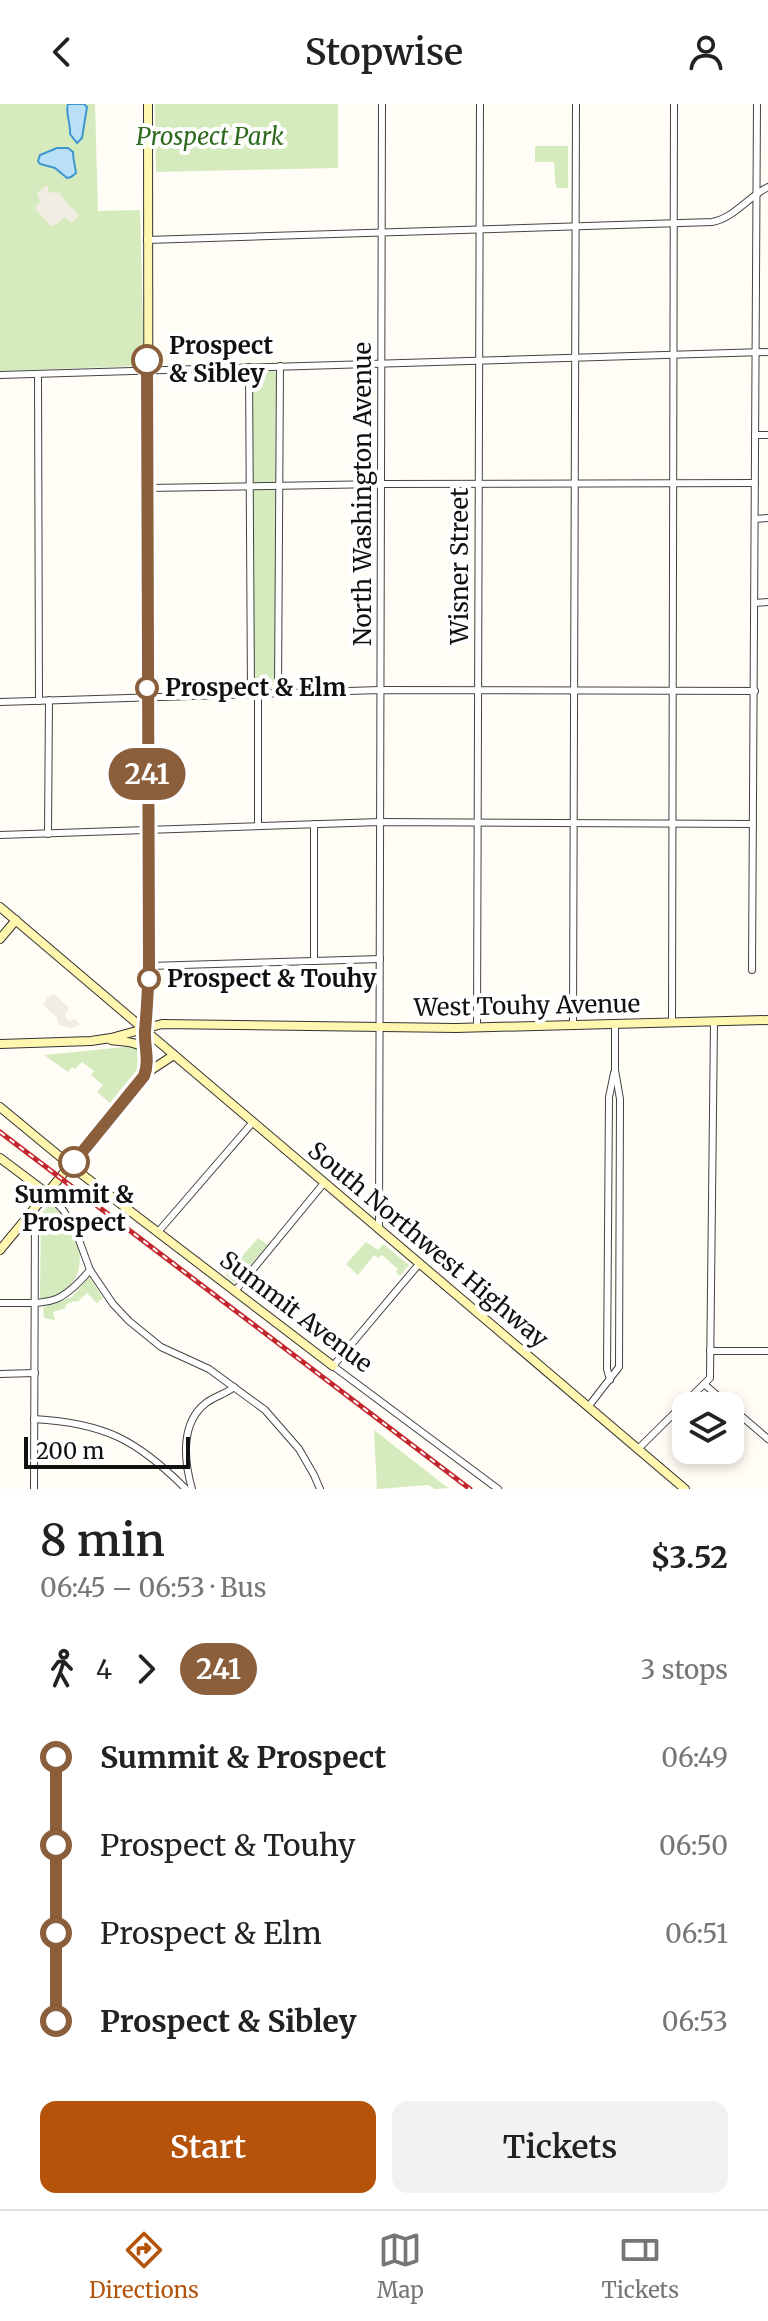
<!DOCTYPE html>
<html lang="en">
<head>
<meta charset="utf-8">
<style>
	:root { --surface:#fff; --page:#f2f2f2; --text:#222; --muted:#767676; --line:#e0e0e0; --accent:#b45309 }
	body { margin:0; font-family:Merriweather,serif; background:var(--page); color:var(--text); height:100vh; display:flex; flex-direction:column; font-size:30px; white-space:nowrap }
	* { box-sizing:border-box; margin:0 }
	p { font-size:26px; color:var(--muted) }
	.icon { flex:none; width:44px; height:44px; fill:none; stroke:currentColor; stroke-width:2; stroke-linecap:round; stroke-linejoin:round }
	.map { position:relative; height:1385px; overflow:hidden }
	.side { display:flex; flex-direction:column; background:var(--surface); flex:1 }
	.side>* { flex:none }
	.badge { padding:0 16px; border-radius:26px; font-size:28px; line-height:52px }
	.buttons { position:absolute; left:672px; top:1288px; display:grid; gap:16px }
	.buttons a { display:grid; place-items:center; width:72px; height:72px; border-radius:16px; background:var(--surface); box-shadow:0 4px 12px #0003; font-size:40px }
	.scale { position:absolute; left:24px; bottom:20px; width:166px; box-sizing:border-box; padding-left:8px; border:4px solid #111; border-top:0; font-size:22px; line-height:28px; white-space:nowrap; color:#111; -webkit-text-stroke:6px #fff; paint-order:stroke }
	.map>.badge { position:absolute; translate:-50% -50%; box-shadow:0 0 0 4px #fff }
	.legs { display:flex; align-items:center; gap:12px; height:88px; padding:0 40px; font-size:26px }
	.legs p { margin-inline-start:auto }
	.head { display:flex; align-items:center; justify-content:space-between; height:136px; padding:0 40px }
	h1 { font-size:44px; font-weight:600; line-height:60px }
	.cta { display:flex; gap:16px; margin-top:auto; padding:16px 40px }
	.cta a { flex:1; height:92px; border-radius:16px; background:var(--accent); color:#fff; font-size:32px; font-weight:600; line-height:92px; text-align:center }
	.cta a+a { background:var(--page); color:var(--text) }
	ul { padding:0 40px; list-style:none }
	li { display:flex; align-items:center; gap:28px; height:88px; font-size:30px }
	li i { display:grid; place-items:center; width:12px; height:100%; margin:0 10px; background:currentColor }
	li i::after { content:''; width:20px; height:20px; margin:-10px; border:6px solid; border-radius:50%; background:var(--surface) }
	li p { margin-inline-start:auto }
	li:first-child i { background:linear-gradient(#0000 50%,currentColor 0) }
	li:last-child i { background:linear-gradient(currentColor 50%,#0000 0) }
	header { display:flex; justify-content:space-between; align-items:center; height:104px; padding:0 40px; background:var(--surface); font-size:36px; font-weight:600 }
	.menu { display:flex; justify-content:space-around; align-items:center; height:112px; border-top:2px solid var(--line); background:var(--surface); font-size:22px; color:var(--muted) }
	.menu a { display:grid; justify-items:center; gap:4px }
	.menu .current { color:var(--accent) }
	.map>svg:first-child { display:block }
	.green { fill:#d5ebbd }
	.plaza { fill:#f1ede2 }
	.water { fill:#b9e0f7; stroke:#3f96cf; stroke-width:2 }
	.lines { fill:none; stroke-linecap:round; stroke-linejoin:round }
	.street-casing { stroke:#444; stroke-width:8 }
	.secondary-casing { stroke:#333; stroke-width:10 }
	.street { stroke:#fff; stroke-width:6 }
	.secondary { stroke:#fff6b0; stroke-width:8 }
	.rail-casing { stroke:#c4262e; stroke-width:5 }
	.rail { stroke:#fff; stroke-width:2; stroke-dasharray:6; stroke-linecap:butt }
	.line-1-casing { stroke:#fff; stroke-width:18 }
	.line-1 { stroke:#8b5e3c; stroke-width:12 }
	.stop-1-dot { fill:#fff; stroke:#8b5e3c; stroke-width:4 }
	.labels { text-anchor:middle; stroke-width:8; stroke-linejoin:round; paint-order:stroke }
	.park-label { font-size:24px; font-style:italic; fill:#2f6b1f; stroke:#fff }
	.stop-label { font-size:24px; font-weight:bold; fill:#111; stroke:#fff; text-anchor:start }
	.street-label { font-size:24px; fill:#111; stroke:#fff }
</style>
</head>
<body>
<header><svg class="icon" aria-label="back" viewBox="0 0 24 24"><path d="M15 5l-7 7 7 7"/></svg>Stopwise<svg class="icon" aria-label="person" viewBox="0 0 24 24"><circle cx="12" cy="8" r="4"/><path d="M4 21q1-7 8-7t8 7"/></svg></header>
<div class="map">
<svg width="768" height="1385" viewBox="0 0 768 1385">
	<rect width="100%" height="100%" fill="#fffdf5"/>
	<g class="green">
		<polygon points="0,0 95,0 98,107 140,106 144,256 139,262 0,267"/>
		<polygon points="155,0 338,0 338,64 156,68"/>
		<polygon points="535,42 568,42 568,84 557,84 555,78 554,58 535,58"/>
		<polygon points="273,266 276,269 275,574 271,586 259,587 253,577 252,270 255,267"/>
		<polygon points="135,942 140,948 140,962 110,999 97,988 103,981 91,971 94,967 82,958 75,965 72,963 68,968 44,951"/>
		<path d="M 50,1100 C 85,1125 97,1186 42,1195 L 40,1193 L 41,1110 Z"/>
		<polygon points="258,1134 268,1141 235,1179 226,1171"/>
		<polygon points="366,1138 378,1146 383,1140 409,1161 400,1172 396,1168 398,1165 382,1151 378,1154 374,1151 358,1171 346,1160"/>
		<polygon points="89,1173 103,1194 97,1199 87,1189 77,1198 74,1197 65,1201 66,1204 53,1208 55,1216 44,1214 43,1203 72,1193"/>
		<polygon points="374,1326 448,1384 435,1385 428,1381 377,1385"/>
	</g>
	<g class="plaza">
		<polygon points="45,82 48,82 48,88 59,89 79,112 71,119 65,113 54,122 50,121 36,106 36,102 40,98 37,89"/>
		<polygon points="54,890 69,904 65,911 67,915 71,917 75,915 80,920 78,922 72,924 58,921 57,914 43,901 48,893"/>
	</g>
	<g class="water">
		<path d="M 68,0 L 84,0 L 87,3 L 82,34 L 77,39 L 70,30 C 71,20 65,9 68,0 Z"/>
		<path d="M 57,44 L 68,44 L 73,48 C 73,55 75,61 76,69 L 71,73 L 67,74 L 55,64 L 40,60 L 38,57 L 40,51 Z"/>
	</g>
	<g class="lines">
		<g class="street-casing">
			<g id="street">
				<path d="M 147,136 L 712,118 C 734,114 748,93 768,83"/>
				<polyline points="249,263 251,590"/>
				<polyline points="38,270 39,597"/>
				<polyline points="0,271 768,248"/>
				<polyline points="755,331 768,331"/>
				<polyline points="148,384 382,380 755,379"/>
				<polyline points="755,415 768,414"/>
				<polyline points="755,499 768,498"/>
				<polyline points="278,589 280,262"/>
				<polyline points="258,590 258,722"/>
				<polyline points="0,598 380,586 755,587"/>
				<polyline points="314,720 314,857"/>
				<polyline points="48,730 49,596"/>
				<polyline points="0,731 380,718 753,720"/>
				<polyline points="149,862 380,855"/>
				<polyline points="752,866 757,0"/>
				<polyline points="672,919 674,0"/>
				<polyline points="573,921 576,0"/>
				<polyline points="477,923 480,0"/>
				<polyline points="48,1090 63,1106 75,1125 90,1166 113,1200 129,1217 161,1243 209,1265 265,1306 299,1345 314,1371 320,1385"/>
				<polyline points="379,1126 382,0"/>
				<polyline points="158,1128 253,1018"/>
				<polyline points="419,1160 333,1262 498,1385"/>
				<polyline points="235,1187 324,1079"/>
				<path d="M 0,1199 C 48,1198 57,1205 90,1166"/>
				<polyline points="710,1247 768,1247"/>
				<polyline points="0,1270 35,1269"/>
				<polyline points="610,1276 607,1265 609,993 614,969"/>
				<polyline points="704,1280 768,1335"/>
				<polyline points="588,1303 619,1263 620,995 615,966 615,920"/>
				<path d="M 34,1315 C 105,1319 137,1336 186,1385"/>
				<polyline points="638,1345 710,1274 714,918"/>
				<polyline points="34,1385 35,1107"/>
				<path d="M 192,1385 C 184,1357 180,1319 206,1299 C 215,1292 226,1290 234,1283"/>
			</g>
		</g>
		<g class="secondary-casing">
			<g id="secondary">
				<polyline points="0,803 685,1385"/>
				<polyline points="0,835 16,816"/>
				<path d="M 111,936 C 122,938 138,937 146,946"/>
				<polyline points="0,940 91,937 111,934 162,920 456,924 768,916"/>
				<polyline points="145,970 174,951"/>
				<polyline points="0,1003 75,1065 333,1262"/>
				<polyline points="0,1054 48,1090"/>
				<polyline points="0,1146 144,972 147,958 145,926 148,916 149,862 148,0"/>
			</g>
		</g>
		<use href="#street" class="street"/>
		<use href="#secondary" class="secondary"/>
		<g class="rail-casing">
			<polyline id="rail" points="0,1028 470,1385"/>
		</g>
		<use href="#rail" class="rail"/>
	</g>
	<g class="lines">
		<g class="line-1-casing">
			<path id="line-1" d="M 74,1058 L 144,972 C 150,957 144,942 145,927 C 147,905 148,884 149,862 L 147,256"/>
		</g>
		<use href="#line-1" class="line-1"/>
	</g>
	<g class="stop-1-dot">
		<circle cx="147" cy="256" r="14"/>
		<circle cx="147" cy="584" r="10"/>
		<circle cx="149" cy="875" r="10"/>
		<circle cx="74" cy="1058" r="14"/>
	</g>
	<g class="labels">
		<g class="park-label">
			<text x="210" y="41">Prospect Park</text>
		</g>
		<g class="stop-label">
			<text x="169" y="250">Prospect<tspan x="169" dy="28">&amp; Sibley</tspan></text>
			<text x="165" y="592">Prospect &amp; Elm</text>
			<text x="167" y="883">Prospect &amp; Touhy</text>
			<text x="74" y="1099" text-anchor="middle">Summit &amp;<tspan x="74" dy="28">Prospect</tspan></text>
		</g>
		<g class="street-label">
			<text transform="translate(363 390) rotate(-90)" y="8">North Washington Avenue</text>
			<text transform="translate(460 462) rotate(-90)" y="8">Wisner Street</text>
			<text transform="translate(527 902) rotate(-1)" y="8">West Touhy Avenue</text>
			<text transform="translate(428 1141) rotate(40)" y="8">South Northwest Highway</text>
			<text transform="translate(296 1208) rotate(37)" y="8">Summit Avenue</text>
		</g>
	</g>
</svg>
<div class="buttons">
<a><svg class="icon" aria-label="layers" viewBox="0 0 24 24"><path d="M12 4l9 5-9 5-9-5zM3 14l9 5 9-5"/></svg></a>
</div>
<div class="scale">200 m</div>
<b class="badge" style="left:147px;top:670px;background:#8b5e3c;color:#fff">241</b>
</div>
<section class="side">
<div class="head"><div><h1>8 min</h1><p>06:45 – 06:53 · Bus</p></div><b>$3.52</b></div>
<div class="legs"><svg class="icon" aria-label="walk" viewBox="0 0 24 24"><circle cx="13" cy="4" r="2"/><path d="M13 8l-2 6 4 7M11 14l-3 7M7 12l3-4h3l4 4"/></svg>4<svg class="icon" aria-label="forward" viewBox="0 0 24 24"><path d="M9 5l7 7-7 7"/></svg><b class="badge" style="background:#8b5e3c;color:#fff">241</b><p>3 stops</p></div>
<ul>
<li><i style="color:#8b5e3c"></i><b>Summit &amp; Prospect</b><p>06:49</p></li>
<li><i style="color:#8b5e3c"></i><span>Prospect &amp; Touhy</span><p>06:50</p></li>
<li><i style="color:#8b5e3c"></i><span>Prospect &amp; Elm</span><p>06:51</p></li>
<li><i style="color:#8b5e3c"></i><b>Prospect &amp; Sibley</b><p>06:53</p></li>
</ul>
<div class="cta"><a>Start</a><a>Tickets</a></div>
</section>
<nav class="menu">
<a class="current"><svg class="icon" aria-label="directions" viewBox="0 0 24 24"><path d="M12 3l9 9-9 9-9-9zM9 14v-3h6M13 9l2 2-2 2"/></svg>Directions</a>
<a><svg class="icon" aria-label="map" viewBox="0 0 24 24"><path d="M3 6l6-2 6 2 6-2v14l-6 2-6-2-6 2zM9 4v14M15 6v14"/></svg>Map</a>
<a><svg class="icon" aria-label="tickets" viewBox="0 0 24 24"><path d="M3 7h18v10H3zM15 7v10"/></svg>Tickets</a>
</nav>
</body>
</html>
